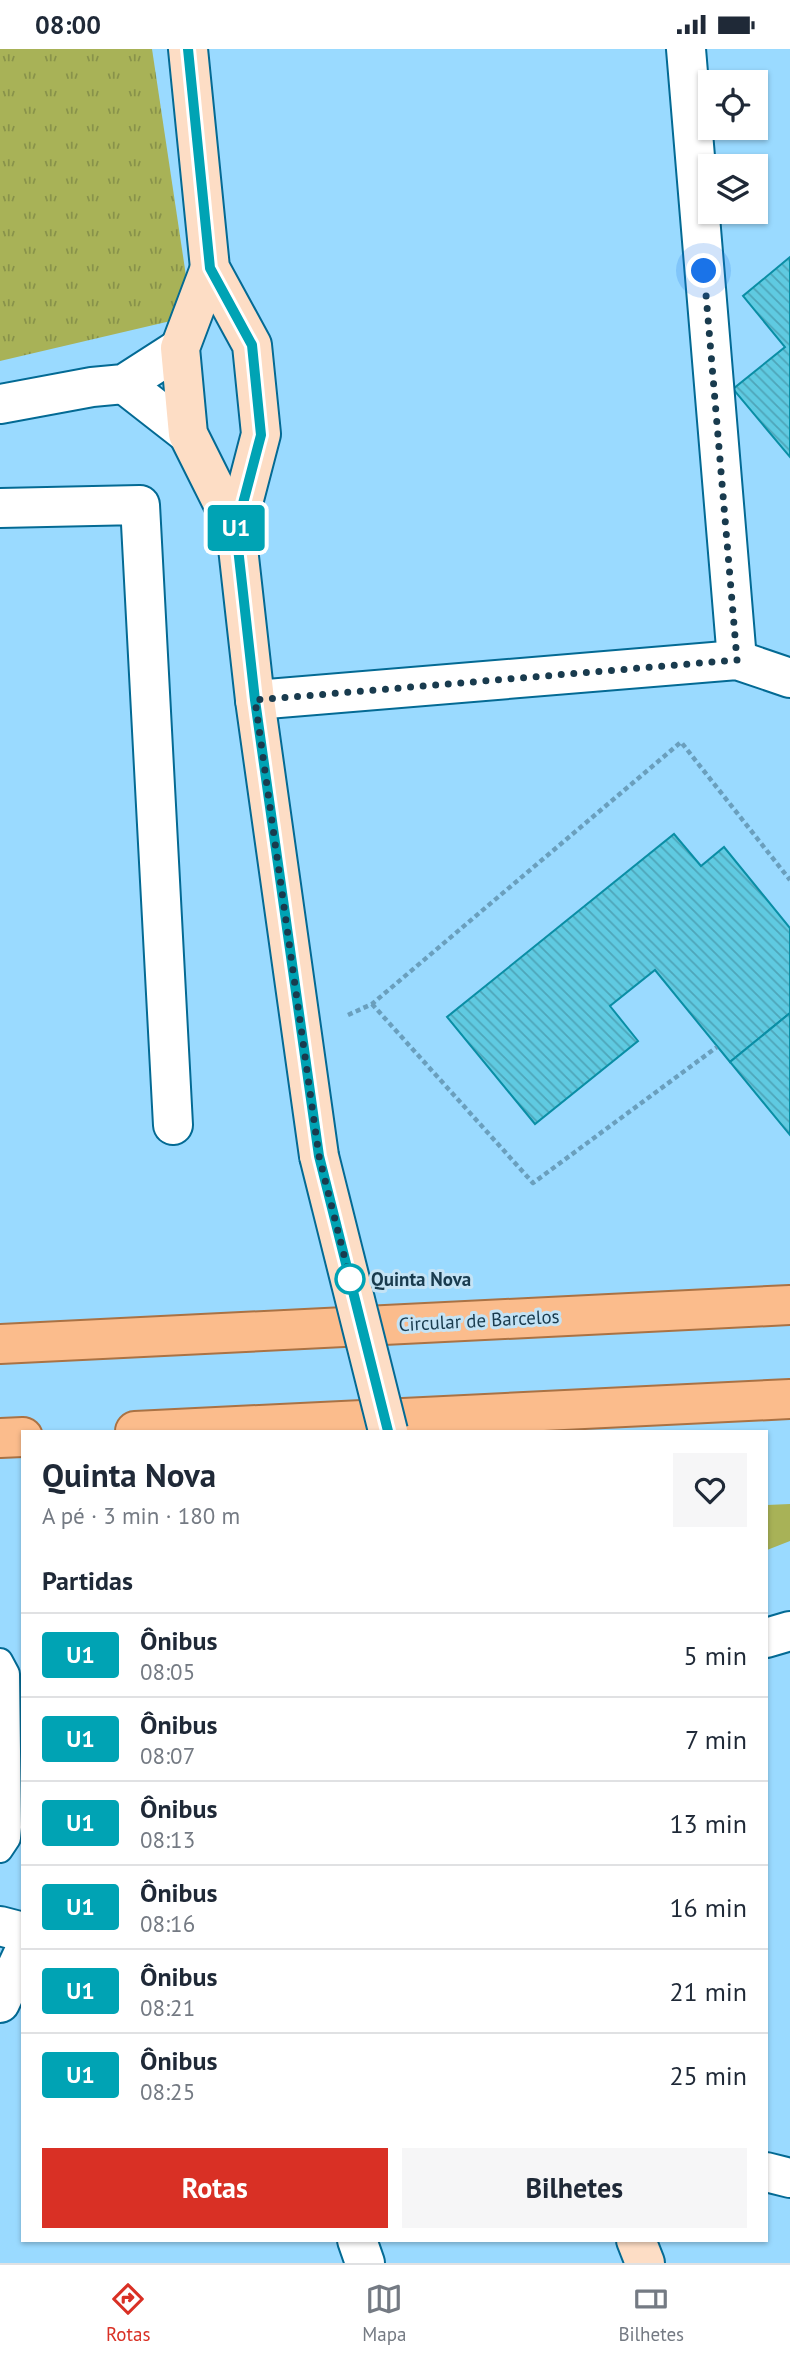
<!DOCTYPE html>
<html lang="pt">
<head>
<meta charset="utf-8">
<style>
	:root { --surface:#fff; --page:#f6f6f7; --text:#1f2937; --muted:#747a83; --line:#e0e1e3; --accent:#d93025 }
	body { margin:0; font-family:"PT Sans",sans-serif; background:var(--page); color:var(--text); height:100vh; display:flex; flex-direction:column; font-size:26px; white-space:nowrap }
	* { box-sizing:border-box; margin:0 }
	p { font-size:23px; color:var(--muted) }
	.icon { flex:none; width:38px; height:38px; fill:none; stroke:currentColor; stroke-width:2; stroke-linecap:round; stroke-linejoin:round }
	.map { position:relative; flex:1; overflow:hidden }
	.side { position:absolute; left:21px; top:1381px; width:747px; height:812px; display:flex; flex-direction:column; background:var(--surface); border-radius:0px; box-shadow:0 2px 5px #0004 }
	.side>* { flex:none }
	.badge { padding:0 14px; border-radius:5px; font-size:24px; line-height:46px }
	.buttons { position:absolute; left:698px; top:21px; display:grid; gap:14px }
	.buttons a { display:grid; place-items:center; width:70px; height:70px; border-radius:0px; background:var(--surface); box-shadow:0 2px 5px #0004; font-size:35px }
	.you { position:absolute; width:35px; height:35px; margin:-18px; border:5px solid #fff; border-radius:50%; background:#1a73e8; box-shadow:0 0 0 10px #1a73e833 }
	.map>.badge { position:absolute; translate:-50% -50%; box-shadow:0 0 0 4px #fff }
	h2 { padding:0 21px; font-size:26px; line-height:63px }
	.round { display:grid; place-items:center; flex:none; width:74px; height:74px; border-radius:0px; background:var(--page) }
	.overview { display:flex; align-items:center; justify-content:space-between; height:119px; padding:0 21px }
	h1 { font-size:33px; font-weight:700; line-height:52px }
	.action { display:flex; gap:14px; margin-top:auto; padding:14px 21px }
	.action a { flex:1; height:80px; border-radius:0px; background:var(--accent); color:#fff; font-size:28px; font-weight:700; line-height:80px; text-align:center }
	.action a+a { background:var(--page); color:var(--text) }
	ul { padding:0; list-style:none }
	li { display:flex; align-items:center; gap:21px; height:84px; padding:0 21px; border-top:2px solid var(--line) }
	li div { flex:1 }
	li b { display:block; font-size:26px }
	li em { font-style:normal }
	li .badge { min-width:77px; font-weight:700; text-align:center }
	.status { display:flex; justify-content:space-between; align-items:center; height:49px; padding:0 35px; background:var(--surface); direction:ltr }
	.status svg { height:19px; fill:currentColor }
	.dock { display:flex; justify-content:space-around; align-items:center; height:98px; border-top:2px solid var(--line); background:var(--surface); font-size:19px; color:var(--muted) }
	.dock a { display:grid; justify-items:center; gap:4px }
	.dock .on { color:var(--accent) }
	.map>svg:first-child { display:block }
	.grass { fill:url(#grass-tufts) }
	.garden { fill:#a8b257 }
	.building { fill:url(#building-back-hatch); stroke:#0a8ea5; stroke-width:2 }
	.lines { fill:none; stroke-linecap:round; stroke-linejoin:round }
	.service-casing { stroke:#036a94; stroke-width:28 }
	.minor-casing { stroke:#036a94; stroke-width:42 }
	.secondary-casing { stroke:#036a94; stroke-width:42 }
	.primary-casing { stroke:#aa7244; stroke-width:42 }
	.path { stroke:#6a9fbd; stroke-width:4.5; stroke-dasharray:5 3.5; stroke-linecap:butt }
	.service { stroke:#fff; stroke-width:24 }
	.minor { stroke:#fff; stroke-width:38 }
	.secondary { stroke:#fdddc5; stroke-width:38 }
	.primary { stroke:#fbbc8c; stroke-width:38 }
	.secondary-bridge-casing { stroke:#036a94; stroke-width:42; stroke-linecap:butt }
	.secondary-bridge { stroke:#fdddc5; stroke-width:38 }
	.line-casing { stroke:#fff; stroke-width:16 }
	.line { stroke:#00a3b4; stroke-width:10 }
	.walk { stroke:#193b4e; stroke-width:7; stroke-dasharray:0 12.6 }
	.stop-dot { fill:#fff; stroke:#00a3b4; stroke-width:3.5 }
	.labels { text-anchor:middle; stroke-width:6; stroke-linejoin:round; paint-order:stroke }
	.stop-label { font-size:19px; font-weight:bold; fill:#193b4e; stroke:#c4e3f5; text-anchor:start }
	.street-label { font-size:19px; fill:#193b4e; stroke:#c4e3f5 }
</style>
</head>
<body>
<div class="status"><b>08:00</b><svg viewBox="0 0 49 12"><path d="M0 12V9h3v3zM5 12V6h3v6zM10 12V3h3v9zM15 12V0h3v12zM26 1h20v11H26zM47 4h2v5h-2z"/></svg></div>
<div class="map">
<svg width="790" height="2214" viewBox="0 0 790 2214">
	<defs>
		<pattern id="grass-tufts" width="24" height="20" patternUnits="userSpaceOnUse" patternTransform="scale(1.75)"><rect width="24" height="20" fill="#a8b257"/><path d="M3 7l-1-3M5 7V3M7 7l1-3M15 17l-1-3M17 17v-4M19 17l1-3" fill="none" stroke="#88924a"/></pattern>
		<pattern id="building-back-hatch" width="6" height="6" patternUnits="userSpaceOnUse" patternTransform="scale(1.75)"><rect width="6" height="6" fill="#5fcae1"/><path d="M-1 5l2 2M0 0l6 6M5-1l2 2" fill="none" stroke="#4ea5b9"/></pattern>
	</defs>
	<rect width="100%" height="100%" fill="#9adaff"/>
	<polygon class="grass" points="0,0 152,0 192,267 0,312"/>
	<polygon class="garden" points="790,1455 790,1492 767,1501 767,1456"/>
	<g class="building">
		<polygon points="790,208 790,408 733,340 785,298 743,247"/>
		<polygon points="674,785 701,817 724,798 790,879 790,964 730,1013 655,921 610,957 638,992 535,1075 447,968"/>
		<polygon points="790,964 790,1086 730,1013"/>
	</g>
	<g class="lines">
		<g class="service-casing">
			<polyline id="service" points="0,1612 7,1625 9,1778 8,1789 0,1801"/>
		</g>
		<g class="minor-casing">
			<g id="minor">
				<polyline points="686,0 737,611"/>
				<polyline points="124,335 188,385"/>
				<polyline points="0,355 92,338 124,335 180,299"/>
				<polyline points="0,459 140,456 173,1076"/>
				<polyline points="255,651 737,611 790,629"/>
				<polyline points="766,1589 790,1582"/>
				<polyline points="0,1877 23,1883"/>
				<polyline points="0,1954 23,1905"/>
				<polyline points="766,2123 790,2129"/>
				<polyline points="357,2191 365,2214"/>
			</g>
		</g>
		<g class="secondary-casing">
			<g id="secondary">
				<polyline points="188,0 210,219 252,296 261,385 236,481"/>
				<polyline points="210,219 180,299 188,385 236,481 255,651 319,1107"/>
				<polyline points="636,2191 645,2214"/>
			</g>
		</g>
		<g class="primary-casing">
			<g id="primary">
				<polyline points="0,1295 790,1256"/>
				<polyline points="135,1382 790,1350"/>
				<polyline points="0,1389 23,1388"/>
			</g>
		</g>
		<g class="path">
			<polyline points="372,955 533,1134 717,998"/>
			<polyline points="348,966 372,955 681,693 790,831"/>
		</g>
		<use href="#service" class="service"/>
		<use href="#minor" class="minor"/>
		<use href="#secondary" class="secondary"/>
		<use href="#primary" class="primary"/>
		<g class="secondary-bridge-casing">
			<polyline id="secondary-bridge" points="319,1107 388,1382"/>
		</g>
		<use href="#secondary-bridge" class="secondary-bridge"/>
	</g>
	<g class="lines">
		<g class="line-casing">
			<polyline id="line" points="188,0 210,219 252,296 261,386 236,481 255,651 319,1107 388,1382"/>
		</g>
		<use href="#line" class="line"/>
		<polyline class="walk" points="350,1230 319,1107 255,651 737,611 704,222"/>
	</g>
	<circle class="stop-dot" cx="350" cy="1230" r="14"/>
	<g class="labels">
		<g class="stop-label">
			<text x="371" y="1237">Quinta Nova</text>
		</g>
		<g class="street-label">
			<text transform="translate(479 1271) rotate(-3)" y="7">Circular de Barcelos</text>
		</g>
	</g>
</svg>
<div class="buttons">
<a><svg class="icon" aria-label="locate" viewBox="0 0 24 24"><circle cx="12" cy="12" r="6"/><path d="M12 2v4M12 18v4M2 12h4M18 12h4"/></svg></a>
<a><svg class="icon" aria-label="layers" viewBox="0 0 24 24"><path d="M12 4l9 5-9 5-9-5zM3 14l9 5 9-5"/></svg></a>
</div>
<div class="you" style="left:704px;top:222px"></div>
<b class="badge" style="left:236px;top:479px;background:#00a3b4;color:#fff">U1</b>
<section class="side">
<div class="overview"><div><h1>Quinta Nova</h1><p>A pé · 3 min · 180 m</p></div><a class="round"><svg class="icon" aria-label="heart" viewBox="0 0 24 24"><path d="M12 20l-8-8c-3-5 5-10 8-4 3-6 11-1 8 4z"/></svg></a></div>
<h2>Partidas</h2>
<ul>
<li><span class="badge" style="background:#00a3b4;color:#fff">U1</span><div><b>Ônibus</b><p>08:05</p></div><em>5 min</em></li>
<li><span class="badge" style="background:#00a3b4;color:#fff">U1</span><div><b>Ônibus</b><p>08:07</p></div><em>7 min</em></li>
<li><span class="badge" style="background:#00a3b4;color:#fff">U1</span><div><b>Ônibus</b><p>08:13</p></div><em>13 min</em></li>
<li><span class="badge" style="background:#00a3b4;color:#fff">U1</span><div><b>Ônibus</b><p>08:16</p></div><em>16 min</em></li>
<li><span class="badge" style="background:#00a3b4;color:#fff">U1</span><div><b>Ônibus</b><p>08:21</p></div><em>21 min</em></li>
<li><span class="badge" style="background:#00a3b4;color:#fff">U1</span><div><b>Ônibus</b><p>08:25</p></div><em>25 min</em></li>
</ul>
<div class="action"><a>Rotas</a><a>Bilhetes</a></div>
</section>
</div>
<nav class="dock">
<a class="on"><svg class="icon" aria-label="directions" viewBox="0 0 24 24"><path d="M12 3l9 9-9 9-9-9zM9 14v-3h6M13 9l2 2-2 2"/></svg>Rotas</a>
<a><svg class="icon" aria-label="map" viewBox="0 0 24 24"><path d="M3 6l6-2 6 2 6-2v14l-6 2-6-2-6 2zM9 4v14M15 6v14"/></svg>Mapa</a>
<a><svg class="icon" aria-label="tickets" viewBox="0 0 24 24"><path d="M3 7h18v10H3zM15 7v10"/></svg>Bilhetes</a>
</nav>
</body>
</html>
